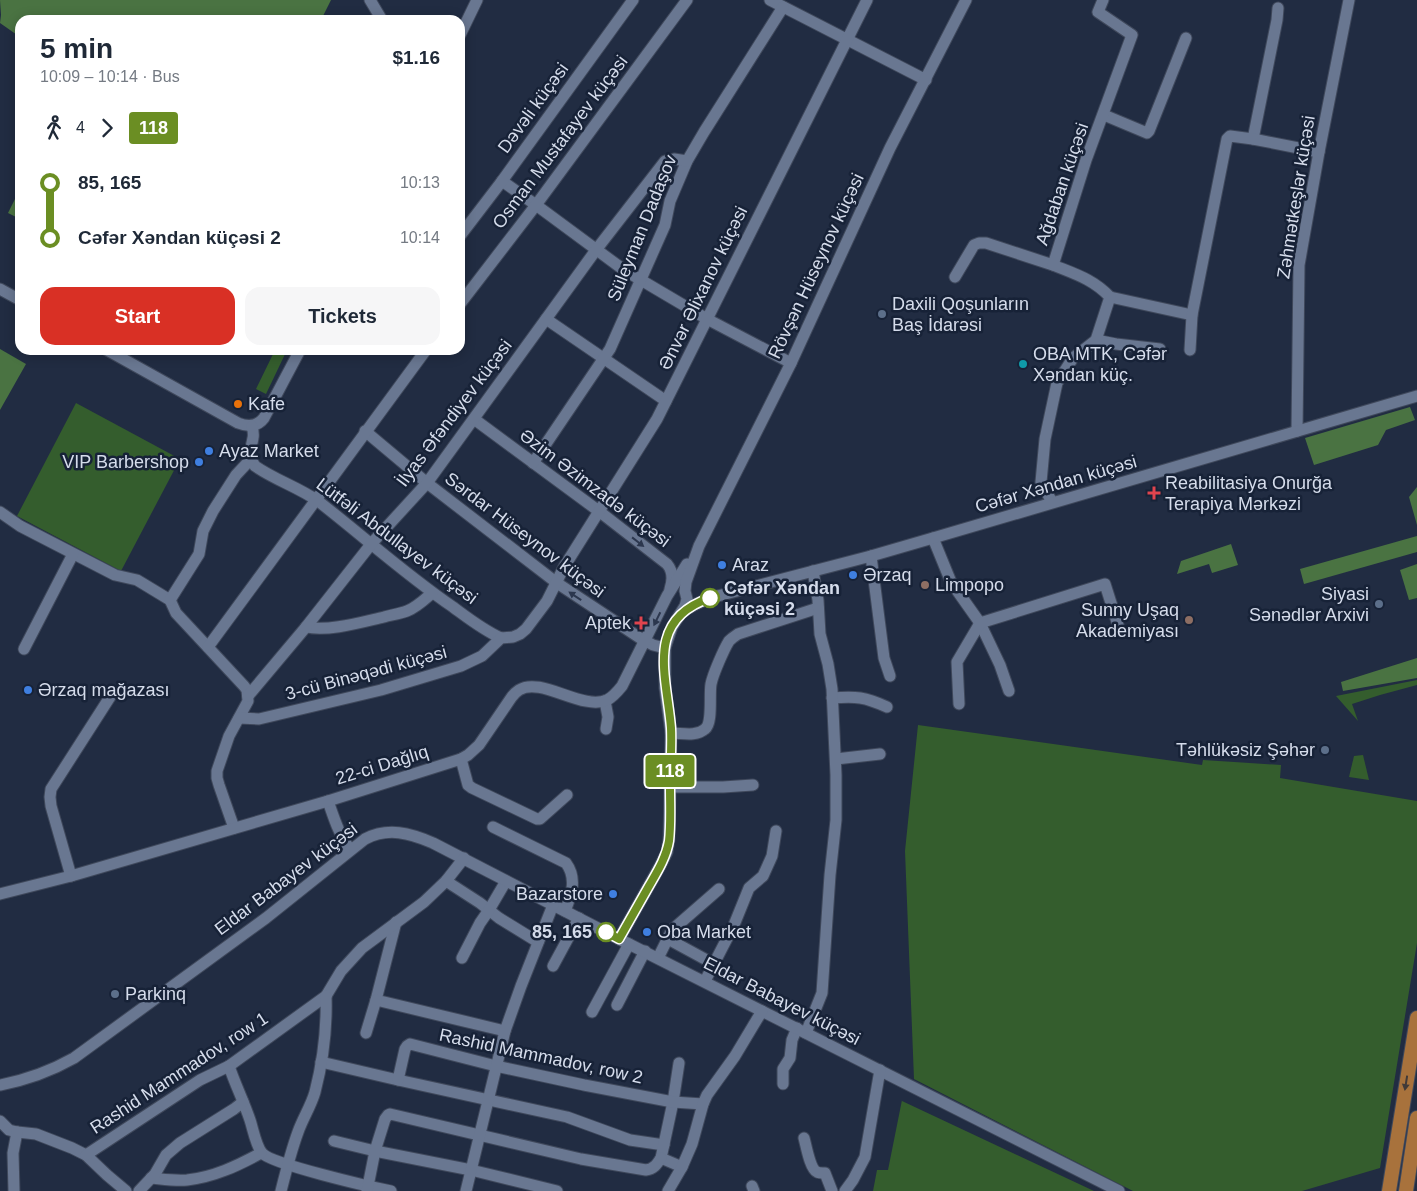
<!DOCTYPE html>
<html lang="en">
<head>
<meta charset="utf-8">
<style>
	:root { --surface:#fff; --page:#f6f6f7; --text:#1f2937; --muted:#747a83; --accent:#d93025 }
	body { margin:0; font-family:Helvetica,sans-serif; background:var(--page); color:var(--text); height:100vh; display:flex; flex-direction:column; font-size:19px; white-space:nowrap }
	* { box-sizing:border-box; margin:0 }
	p { font-size:16px; color:var(--muted) }
	.icon { flex:none; width:28px; height:28px; fill:none; stroke:currentColor; stroke-width:2; stroke-linecap:round; stroke-linejoin:round }
	.map { position:relative; flex:1; overflow:hidden }
	.panel { position:absolute; left:15px; top:15px; width:450px; height:340px; display:flex; flex-direction:column; background:var(--surface); border-radius:15px; box-shadow:0 2px 12px #0003 }
	.panel>* { flex:none }
	.badge { padding:0 10px; border-radius:4px; font-size:18px; line-height:32px }
	.map>.badge { position:absolute; translate:-50% -50%; box-shadow:0 0 0 2px #fff }
	.legs { display:flex; align-items:center; gap:8px; height:55px; padding:0 25px; font-size:16px }
	.legs p { margin-inline-start:auto }
	.summary { display:flex; align-items:center; justify-content:space-between; height:85px; padding:0 25px }
	h1 { font-size:28px; font-weight:800; line-height:38px }
	.button { display:flex; gap:10px; margin-top:auto; padding:10px 25px }
	.button a { flex:1; height:58px; border-radius:15px; background:var(--accent); color:#fff; font-size:20px; font-weight:800; line-height:58px; text-align:center }
	.button a+a { background:var(--page); color:var(--text) }
	ul { padding:0 25px; list-style:none }
	li { display:flex; align-items:center; gap:18px; height:55px; font-size:19px }
	li i { display:grid; place-items:center; width:8px; height:100%; margin:0 6px; background:currentColor }
	li i::after { content:''; width:12px; height:12px; margin:-6px; border:4px solid; border-radius:50%; background:var(--surface) }
	li p { margin-inline-start:auto }
	li:first-child i { background:linear-gradient(#0000 50%,currentColor 0) }
	li:last-child i { background:linear-gradient(currentColor 50%,#0000 0) }
	.map>svg:first-child { display:block }
	.green { fill:#345d2d }
	.forest { fill:#4a7342 }
	.lines { fill:none; stroke-linecap:round; stroke-linejoin:round }
	.minor-casing { stroke:#3f485b; stroke-width:13 }
	.major-casing { stroke:#3f485b; stroke-width:16 }
	.minor { stroke:#697791; stroke-width:11 }
	.major { stroke:#a8723c; stroke-width:14 }
	.oneway { fill:#2c374e }
	.oneway2 { fill:#423a38 }
	.line-1-casing { stroke:#fff; stroke-width:11 }
	.line-1 { stroke:#6b8e23; stroke-width:8 }
	.service-dot { fill:#5c6f8a; stroke:#172237; stroke-width:2 }
	.culture-dot { fill:#0f9aa8; stroke:#172237; stroke-width:2 }
	.food-dot { fill:#e8710a; stroke:#172237; stroke-width:2 }
	.shop-dot { fill:#3f7fe0; stroke:#172237; stroke-width:2 }
	.health-dot { fill:#e0444e; stroke:#172237; stroke-width:2 }
	.education-dot { fill:#8d6e63; stroke:#172237; stroke-width:2 }
	.stop-1-dot { fill:#fff; stroke:#6b8e23; stroke-width:2.5 }
	.labels { text-anchor:middle; stroke-width:5; stroke-linejoin:round; paint-order:stroke }
	.street-label { font-size:18px; fill:#d5dceb; stroke:#172237 }
	.poi-label { font-size:18px; fill:#d5dceb; stroke:#172237; text-anchor:start }
	.stop-label { font-size:18px; font-weight:bold; fill:#d5dceb; stroke:#172237; text-anchor:start }
</style>
</head>
<body>
<div class="map">
<svg width="1417" height="1191" viewBox="0 0 1417 1191">
	<rect width="100%" height="100%" fill="#212c42"/>
	<g class="green">
		<polygon points="275,350 287,350 266,394 256,389"/>
		<polygon points="76,403 180,459 121,571 17,516"/>
		<polygon points="1417,680 1417,685 1380,695 1352,704 1358,721 1336,696"/>
		<polygon points="918,725 1202,765 1203,760 1281,765 1280,778 1417,801 1417,943 1380,1168 1302,1191 1133,1191 914,1079 905,851"/>
		<polygon points="1363,755 1369,780 1349,777 1354,756"/>
		<polygon points="902,1100 902,1101 1094,1191 873,1191 877,1170 888,1170"/>
	</g>
	<g class="forest">
		<polygon points="0,0 331,0 321,20 20,20 20,37 0,23 1,15"/>
		<polygon points="20,189 20,219 8,213"/>
		<polygon points="0,349 26,364 0,410"/>
		<polygon points="1410,407 1415,420 1386,430 1378,445 1314,465 1305,438"/>
		<polygon points="1417,487 1417,525 1409,497"/>
		<polygon points="1417,536 1417,552 1304,584 1300,569"/>
		<polygon points="1231,544 1238,565 1212,573 1209,564 1177,574 1181,561"/>
		<polygon points="1417,564 1417,598 1409,600 1400,570"/>
		<polygon points="1417,658 1417,678 1343,691 1341,682"/>
	</g>
	<g class="lines">
		<g class="minor-casing">
			<g id="minor">
				<polyline points="370,0 382,20"/>
				<polyline points="770,0 926,80"/>
				<polyline points="460,35 477,0"/>
				<polyline points="1104,115 1147,133 1149,131 1186,38"/>
				<polyline points="1253,139 1277,20 1278,8"/>
				<polyline points="502,181 536,205 624,270 707,319 791,363"/>
				<polyline points="460,236 502,181 633,0"/>
				<polyline points="955,277 974,245 979,243 986,243 1053,265"/>
				<polyline points="0,289 20,300"/>
				<polyline points="1110,297 1192,315"/>
				<polyline points="460,304 536,205 687,0"/>
				<polyline points="546,319 666,401"/>
				<polyline points="1096,340 1116,344 1160,349"/>
				<path d="M 107,350 L 238,423 C 248,427 257,427 264,418 L 300,350"/>
				<polyline points="1190,350 1192,315 1227,139 1230,136 1253,139 1319,152"/>
				<path d="M 474,419 L 600,512 L 667,564 C 673,571 673,580 670,589"/>
				<path d="M 252,426 C 253,430 254,434 253,438 C 251,450 247,455 255,466 C 275,480 298,487 318,501 C 363,536 406,575 453,607 C 468,618 483,630 501,638"/>
				<polyline points="365,431 427,483 557,583 640,638 653,645 665,648"/>
				<polyline points="1297,431 1299,265 1319,152 1349,0"/>
				<polyline points="533,463 610,349 665,225 670,201 687,161 704,132 783,7"/>
				<path d="M 1052,502 L 1041,482 L 1045,439 L 1057,383 L 1073,358 L 1096,340 L 1110,297 C 1093,279 1075,274 1053,265 L 1086,160 L 1132,35 L 1098,12 L 1103,0"/>
				<polyline points="0,512 20,526 115,575 137,580 142,583 170,600 176,613 244,686 247,690 248,701 229,736 217,771 217,778 219,785 234,828"/>
				<polyline points="933,538 951,582 980,623 1000,665 1009,691"/>
				<polyline points="871,556 884,658 890,676"/>
				<polyline points="170,600 199,554 203,531 213,511 236,475 250,460"/>
				<polyline points="683,611 696,604 710,598 871,556 933,538 1417,396"/>
				<path d="M 306,627 C 328,632 362,622 384,617 C 391,615 399,614 407,611 C 417,607 424,600 432,593"/>
				<polyline points="208,647 426,350"/>
				<polyline points="24,649 73,554"/>
				<polyline points="248,696 306,627 372,543 427,483 596,250 665,161 674,159 687,161"/>
				<path d="M 832,698 C 856,696 865,697 887,707"/>
				<polyline points="605,701 608,717 606,729"/>
				<polyline points="959,704 957,662 980,623 1105,584 1118,625"/>
				<polyline points="239,718 259,719 381,690 461,666 482,656 501,638 513,637 520,634 526,629 547,601 564,567 657,419 867,0"/>
				<path d="M 671,733 C 682,733 696,737 705,729 C 713,723 709,695 711,684 C 713,674 724,649 729,641 C 732,638 735,636 738,634 L 818,608"/>
				<polyline points="461,759 468,785 472,788 537,819 540,819 567,795"/>
				<polyline points="836,759 880,754"/>
				<polyline points="670,787 723,787 753,785"/>
				<path d="M 328,801 C 334,818 339,835 350,849"/>
				<path d="M 493,827 L 566,863 C 577,878 572,894 565,911"/>
				<polyline points="71,876 51,806 50,797 51,789 110,697"/>
				<polyline points="446,881 480,903 499,918 538,942"/>
				<path d="M 0,894 L 71,876 L 328,801 L 461,759 L 468,755 L 479,745 L 511,698 C 513,695 516,692 519,690 C 541,676 582,711 607,700 C 613,697 618,691 622,686 L 667,596 L 687,564"/>
				<polyline points="396,922 376,1000 505,1031"/>
				<polyline points="619,939 660,866 667,852 669,839 671,733 665,688 665,648 672,627 685,606 687,599 685,591 686,582 699,546 791,363 890,148 966,0"/>
				<polyline points="668,939 714,964"/>
				<polyline points="462,958 480,923 489,910 506,881"/>
				<polyline points="658,958 672,930 719,889"/>
				<polyline points="553,966 579,918"/>
				<polyline points="705,981 734,925 749,888 763,876 772,856 776,831"/>
				<polyline points="617,1005 645,951"/>
				<polyline points="592,1012 629,944"/>
				<polyline points="366,1033 376,1000"/>
				<polyline points="806,1033 822,993 830,875 836,820 836,775 832,689 828,664 820,634 818,600 813,571"/>
				<polyline points="321,1062 398,1080 567,1117 630,1140 664,1145"/>
				<polyline points="679,1063 673,1102 661,1158 682,1167"/>
				<path d="M 229,1066 C 235,1084 244,1102 250,1120 C 253,1129 256,1146 262,1153 C 271,1164 371,1187 391,1191"/>
				<polyline points="398,1080 405,1049 407,1046 410,1044 496,1066 584,1085 673,1102 703,1104"/>
				<polyline points="783,1084 783,1069 790,1058 792,1040 797,1028"/>
				<path d="M 0,1085 C 26,1080 51,1071 74,1058 L 266,918 L 365,839 C 388,827 410,833 433,843 L 619,939 L 1119,1191"/>
				<polyline points="0,1121 9,1130 17,1132 36,1134 72,1148 86,1155 107,1175 126,1191"/>
				<path d="M 804,1138 C 806,1145 810,1169 817,1172 C 819,1173 822,1173 825,1173 L 832,1191"/>
				<polyline points="334,1141 375,1151 471,1170 557,1191"/>
				<polyline points="86,1155 200,1080 229,1066 326,996 341,971 362,948 424,902 446,881 464,858"/>
				<path d="M 151,1178 C 162,1179 175,1181 187,1180 C 214,1177 237,1166 261,1153"/>
				<polyline points="752,1186 754,1191"/>
				<polyline points="14,1191 13,1153 17,1132"/>
				<polyline points="139,1191 155,1174 166,1155 180,1143 234,1109 243,1102"/>
				<path d="M 281,1191 C 286,1171 291,1151 298,1132 C 303,1118 311,1106 315,1092 C 323,1061 327,1028 326,996"/>
				<path d="M 367,1191 L 375,1151 L 385,1119 L 388,1115 L 390,1114 L 581,1159 L 646,1170 C 654,1169 657,1164 661,1158"/>
				<polyline points="466,1191 505,1031 521,986 553,905"/>
				<polyline points="668,1191 682,1167 692,1144 703,1104 707,1095 735,1056 762,1011"/>
				<polyline points="845,1191 853,1180 865,1157 880,1070"/>
			</g>
		</g>
		<g class="major-casing">
			<g id="major">
				<polyline points="1389,1191 1417,1018"/>
				<polyline points="1406,1191 1417,1118"/>
			</g>
		</g>
		<use href="#minor" class="minor"/>
		<use href="#major" class="major"/>
	</g>
	<defs><path id="oneway-solid" d="M-6-.8H1V-3.2L6.5 0L1 3.2V.8H-6Z" transform="scale(1.25)"/></defs>
	<g class="oneway">
		<use href="#oneway-solid" transform="translate(638 542) rotate(38)"/>
		<use href="#oneway-solid" transform="translate(575 596) rotate(-146)"/>
		<use href="#oneway-solid" transform="translate(657 619) rotate(116)"/>
	</g>
	<use class="oneway2" href="#oneway-solid" transform="translate(1406 1083) rotate(99)"/>
	<g class="lines">
		<g class="line-1-casing">
			<path id="line-1" d="M 606,932 L 619,939 C 629,921 639,904 649,886 C 657,872 666,858 669,841 C 671,824 670,806 670,788 C 670,768 672,748 671,728 C 667,677 644,620 710,598"/>
		</g>
		<use href="#line-1" class="line-1"/>
	</g>
	<g class="service-dot">
		<circle cx="882" cy="314" r="5"/>
		<circle cx="1379" cy="604" r="5"/>
		<circle cx="1325" cy="750" r="5"/>
		<circle cx="115" cy="994" r="5"/>
	</g>
	<circle class="culture-dot" cx="1023" cy="364" r="5"/>
	<circle class="food-dot" cx="238" cy="404" r="5"/>
	<g class="shop-dot">
		<circle cx="209" cy="451" r="5"/>
		<circle cx="199" cy="462" r="5"/>
		<circle cx="722" cy="565" r="5"/>
		<circle cx="853" cy="575" r="5"/>
		<circle cx="28" cy="690" r="5"/>
		<circle cx="613" cy="894" r="5"/>
		<circle cx="647" cy="932" r="5"/>
	</g>
	<g class="health-dot">
		<path d="M1151.5 485.5h5v5h5v5h-5v5h-5v-5h-5v-5h5z"/>
		<path d="M638.5 615.5h5v5h5v5h-5v5h-5v-5h-5v-5h5z"/>
	</g>
	<g class="education-dot">
		<circle cx="925" cy="585" r="5"/>
		<circle cx="1189" cy="620" r="5"/>
	</g>
	<g class="stop-1-dot">
		<circle cx="710" cy="598" r="9"/>
		<circle cx="606" cy="932" r="9"/>
	</g>
	<g class="labels">
		<g class="street-label">
			<text transform="translate(533 108) rotate(-54)" y="6">Dəvəli küçəsi</text>
			<text transform="translate(560 142) rotate(-53)" y="6">Osman Mustafayev küçəsi</text>
			<text transform="translate(1062 184) rotate(-71)" y="6">Ağdaban küçəsi</text>
			<text transform="translate(1296 197) rotate(-81)" y="6">Zəhmətkeşlər küçəsi</text>
			<text transform="translate(642 228) rotate(-68)" y="6">Süleyman Dadaşov</text>
			<text transform="translate(816 266) rotate(-65)" y="6">Rövşən Hüseynov küçəsi</text>
			<text transform="translate(703 288) rotate(-64)" y="6">Ənvər Əlixanov küçəsi</text>
			<text transform="translate(454 413) rotate(-53)" y="6">İlyas Əfəndiyev küçəsi</text>
			<text transform="translate(1056 484) rotate(-16)" y="6">Cəfər Xəndan küçəsi</text>
			<text transform="translate(595 488) rotate(37)" y="6">Əzim Əzimzadə küçəsi</text>
			<text transform="translate(525 535) rotate(37)" y="6">Sərdar Hüseynov küçəsi</text>
			<text transform="translate(397 541) rotate(37)" y="6">Lütfəli Abdullayev küçəsi</text>
			<text transform="translate(366 673) rotate(-15)" y="6">3-cü Binəqədi küçəsi</text>
			<text transform="translate(382 765) rotate(-17)" y="6">22-ci Dağlıq</text>
			<text transform="translate(286 879) rotate(-37)" y="6">Eldar Babayev küçəsi</text>
			<text transform="translate(782 1001) rotate(27)" y="6">Eldar Babayev küçəsi</text>
			<text transform="translate(541 1056) rotate(12)" y="6">Rashid Mammadov, row 2</text>
			<text transform="translate(179 1073) rotate(-33)" y="6">Rashid Mammadov, row 1</text>
		</g>
		<g class="poi-label">
			<text x="892" y="310">Daxili Qoşunların<tspan x="892" dy="21">Baş İdarəsi</tspan></text>
			<text x="1033" y="360">OBA MTK, Cəfər<tspan x="1033" dy="21">Xəndan küç.</tspan></text>
			<text x="248" y="410">Kafe</text>
			<text x="219" y="457">Ayaz Market</text>
			<text x="189" y="468" text-anchor="end">VIP Barbershop</text>
			<text x="1165" y="489">Reabilitasiya Onurğa<tspan x="1165" dy="21">Terapiya Mərkəzi</tspan></text>
			<text x="732" y="571">Araz</text>
			<text x="863" y="581">Ərzaq</text>
			<text x="935" y="591">Limpopo</text>
			<text x="1369" y="600" text-anchor="end">Siyasi<tspan x="1369" dy="21">Sənədlər Arxivi</tspan></text>
			<text x="1179" y="616" text-anchor="end">Sunny Uşaq<tspan x="1179" dy="21">Akademiyası</tspan></text>
			<text x="631" y="629" text-anchor="end">Aptek</text>
			<text x="38" y="696">Ərzaq mağazası</text>
			<text x="1315" y="756" text-anchor="end">Təhlükəsiz Şəhər</text>
			<text x="603" y="900" text-anchor="end">Bazarstore</text>
			<text x="657" y="938">Oba Market</text>
			<text x="125" y="1000">Parkinq</text>
		</g>
		<g class="stop-label">
			<text x="724" y="594">Cəfər Xəndan<tspan x="724" dy="21">küçəsi 2</tspan></text>
			<text x="592" y="938" text-anchor="end">85, 165</text>
		</g>
	</g>
</svg>
<b class="badge" style="left:670px;top:771px;background:#6b8e23;color:#fff">118</b>
<section class="panel">
<div class="summary"><div><h1>5 min</h1><p>10:09 – 10:14 · Bus</p></div><b>$1.16</b></div>
<div class="legs"><svg class="icon" aria-label="walk" viewBox="0 0 24 24"><circle cx="13" cy="4" r="2"/><path d="M13 8l-2 6 4 7M11 14l-3 7M7 12l3-4h3l4 4"/></svg>4<svg class="icon" aria-label="forward" viewBox="0 0 24 24"><path d="M9 5l7 7-7 7"/></svg><b class="badge" style="background:#6b8e23;color:#fff">118</b></div>
<ul>
<li><i style="color:#6b8e23"></i><b>85, 165</b><p>10:13</p></li>
<li><i style="color:#6b8e23"></i><b>Cəfər Xəndan küçəsi 2</b><p>10:14</p></li>
</ul>
<div class="button"><a>Start</a><a>Tickets</a></div>
</section>
</div>
</body>
</html>
